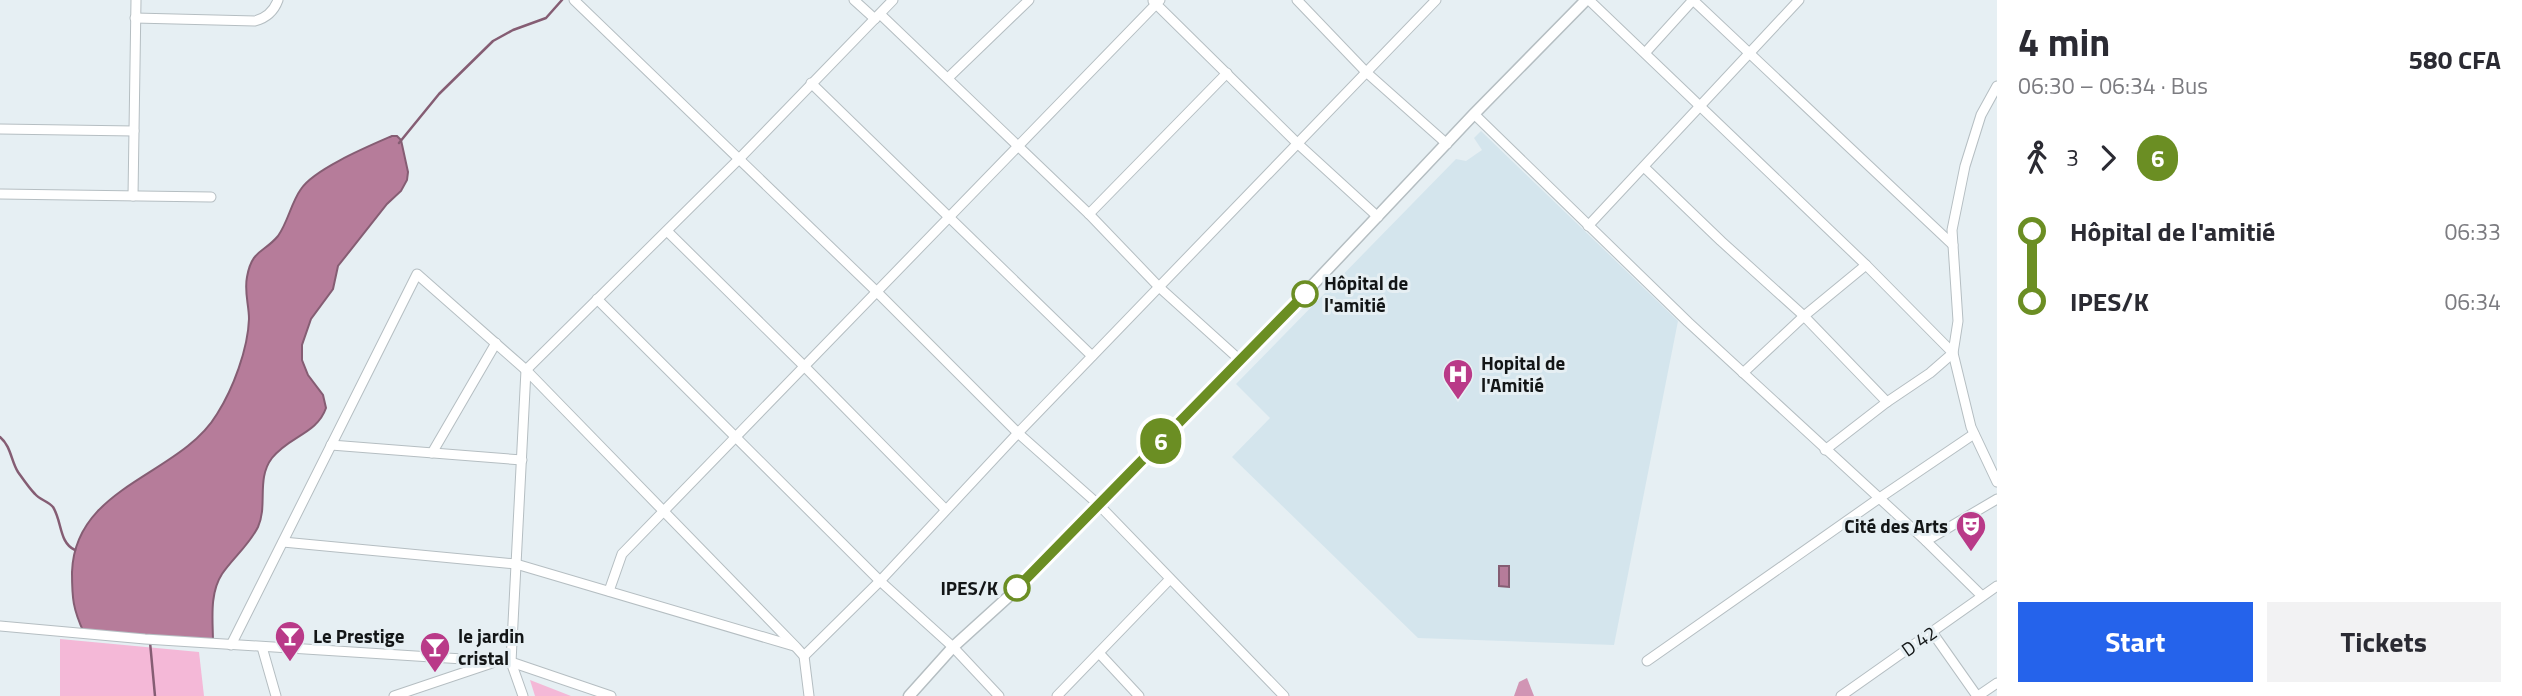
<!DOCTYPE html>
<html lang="en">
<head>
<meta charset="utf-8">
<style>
	:root { --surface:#fff; --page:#f2f2f3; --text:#2b2b33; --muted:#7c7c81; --accent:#2563eb }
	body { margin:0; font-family:"Titillium Web",sans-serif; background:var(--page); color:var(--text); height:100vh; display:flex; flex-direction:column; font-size:26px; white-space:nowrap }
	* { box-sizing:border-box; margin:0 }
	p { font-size:23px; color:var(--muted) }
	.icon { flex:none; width:38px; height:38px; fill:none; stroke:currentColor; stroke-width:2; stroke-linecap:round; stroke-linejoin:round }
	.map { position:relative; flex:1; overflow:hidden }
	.sheet { display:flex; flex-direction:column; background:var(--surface); width:525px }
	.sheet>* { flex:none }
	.badge { padding:0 14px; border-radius:23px; font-size:24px; line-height:46px }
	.map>.badge { position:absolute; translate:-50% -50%; box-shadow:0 0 0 4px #fff }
	.legs { display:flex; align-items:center; gap:10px; height:77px; padding:0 21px; font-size:23px }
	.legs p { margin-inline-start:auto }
	.head { display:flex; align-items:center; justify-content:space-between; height:119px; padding:0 21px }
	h1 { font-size:38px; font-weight:700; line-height:52px }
	.button { display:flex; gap:14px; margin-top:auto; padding:14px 21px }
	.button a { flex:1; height:80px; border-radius:0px; background:var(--accent); color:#fff; font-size:28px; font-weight:700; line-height:80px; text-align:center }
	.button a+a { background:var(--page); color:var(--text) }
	ul { padding:0 21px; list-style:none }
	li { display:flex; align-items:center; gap:24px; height:70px; font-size:26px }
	li i { display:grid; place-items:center; width:10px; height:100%; margin:0 9px; background:currentColor }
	li i::after { content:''; width:18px; height:18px; margin:-9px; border:5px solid; border-radius:50%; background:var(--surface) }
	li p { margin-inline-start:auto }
	li:first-child i { background:linear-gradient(#0000 50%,currentColor 0) }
	li:last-child i { background:linear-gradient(currentColor 50%,#0000 0) }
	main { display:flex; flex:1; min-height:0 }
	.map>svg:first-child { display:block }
	.built { fill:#d4e5ed }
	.green { fill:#f4b8d7 }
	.forest { fill:#d195b4 }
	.water { fill:#b67c9a; stroke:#855d73; stroke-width:2 }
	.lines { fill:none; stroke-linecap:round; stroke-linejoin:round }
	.stream { stroke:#855d73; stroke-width:2.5 }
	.minor-casing { stroke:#b5bec2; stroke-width:11 }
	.major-casing { stroke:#b5bec2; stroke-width:13 }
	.minor { stroke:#fff; stroke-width:9 }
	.major { stroke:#fff; stroke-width:10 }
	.line-1-casing { stroke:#fff; stroke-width:16 }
	.line-1 { stroke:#6b8e23; stroke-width:10 }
	.stop-1-dot { fill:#fff; stroke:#6b8e23; stroke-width:3.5 }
	.labels { text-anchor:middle; stroke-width:6; stroke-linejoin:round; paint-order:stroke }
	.stop-label { font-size:19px; font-weight:bold; fill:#131617; stroke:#e6eff3; text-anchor:start }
	.poi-label { font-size:19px; font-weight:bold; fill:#131617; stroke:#e6eff3; text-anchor:start }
	.street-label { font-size:19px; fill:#131617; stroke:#e6eff3 }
</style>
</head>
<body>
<main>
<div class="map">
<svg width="1997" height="696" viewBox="0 0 1997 696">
	<rect width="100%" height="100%" fill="#e6eff3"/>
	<polygon class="built" points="1481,131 1678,321 1614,645 1418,638 1232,457 1270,418 1236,384 1456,159 1466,161 1482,150 1474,138"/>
	<g class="green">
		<polygon points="60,639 199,652 204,696 60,696"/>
		<polygon points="530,680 571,696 535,696"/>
	</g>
	<polygon class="forest" points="1527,678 1534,696 1514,696 1519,682"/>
	<g class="water">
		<path d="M 392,136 L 397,136 L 401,140 L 408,172 L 407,180 L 401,191 L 387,204 L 338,266 L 333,289 L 311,319 L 302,345 L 302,360 L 308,375 L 323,395 L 326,408 C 317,434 289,436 272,458 C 256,479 268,505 258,527 C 249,545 233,558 222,574 C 209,594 213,621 213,643 L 84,633 C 73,609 72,599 72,572 C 75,485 180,476 217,414 C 233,389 248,349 249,319 C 249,305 244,292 247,277 C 252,249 264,253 278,236 C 288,222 291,203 301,189 C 314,169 369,146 392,136 Z"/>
		<polygon points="1499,566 1509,566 1509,587 1499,586"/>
	</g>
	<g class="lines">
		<g class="stream">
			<polyline points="399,143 439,94 493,41 513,30 546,18 562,0"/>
			<path d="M 0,437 C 11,446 11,461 18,472 C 23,479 29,488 35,494 C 40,500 48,501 53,507 C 62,521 59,543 75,550"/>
			<polyline points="150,642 155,696"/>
		</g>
		<g class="minor-casing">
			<g id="minor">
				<polyline points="574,0 877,292 1018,433 1099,505 1284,696"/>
				<polyline points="854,0 875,19"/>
				<polyline points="1297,0 1366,72 1447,144"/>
				<polyline points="1589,0 1866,265 1953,353 1971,427 1997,482"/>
				<polyline points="1693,0 1953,245"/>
				<polyline points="1153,1 1297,143 1378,217"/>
				<polyline points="880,14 1089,214 1159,287 1241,361"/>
				<path d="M 135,18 L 255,21 C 266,18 274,11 278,0"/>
				<polyline points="1645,53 1693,0"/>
				<polyline points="948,78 1029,0"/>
				<polyline points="811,83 1092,356"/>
				<polyline points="1474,114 1688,322 1926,541 1982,596"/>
				<polyline points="0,129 134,131"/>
				<polyline points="1644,167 1721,241 1804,316 1887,402"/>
				<polyline points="0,194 211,197"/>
				<polyline points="133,196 136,0"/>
				<polyline points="1089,214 1227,73"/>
				<polyline points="1588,226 1799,0"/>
				<polyline points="667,231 805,367 945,509"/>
				<polyline points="597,299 880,581 953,647 999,696"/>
				<polyline points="1743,373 1804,316 1866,265"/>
				<polyline points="331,445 522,460"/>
				<polyline points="1825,450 1887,402 1930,373 1953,353 1958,321 1952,230 1965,166 1981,115 1997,86"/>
				<polyline points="432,453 496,343"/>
				<polyline points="1926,541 1997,499"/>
				<polyline points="283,542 516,564 794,646"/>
				<polyline points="609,591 622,554 1160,0"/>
				<polyline points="0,626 145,639 511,662 611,696"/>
				<polyline points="1932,632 1977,696"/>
				<polyline points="231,645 417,274 526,370 796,647 804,656 809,696"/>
				<polyline points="262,647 276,696"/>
				<polyline points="1099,653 1139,696"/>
				<polyline points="804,656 880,581 1018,433 1436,0"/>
				<polyline points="1647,661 1878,499 1974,434"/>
				<polyline points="394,696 492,663"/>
				<polyline points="523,696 511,662 526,370 739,159 893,0"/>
				<polyline points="1057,696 1170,579"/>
				<polyline points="1841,696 1997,586"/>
				<polyline points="1978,696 1997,683"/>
			</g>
		</g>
		<g class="major-casing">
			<polyline id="major" points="909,696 953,647 1017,589 1241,361 1474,114 1586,0"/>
		</g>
		<use href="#minor" class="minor"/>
		<use href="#major" class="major"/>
	</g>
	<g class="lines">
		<g class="line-1-casing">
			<polyline id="line-1" points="1017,588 1305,294"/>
		</g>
		<use href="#line-1" class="line-1"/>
	</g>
	<defs>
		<g id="hospital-pin" transform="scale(1.575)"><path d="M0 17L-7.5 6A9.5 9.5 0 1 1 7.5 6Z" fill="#b93a88" stroke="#e6eff3"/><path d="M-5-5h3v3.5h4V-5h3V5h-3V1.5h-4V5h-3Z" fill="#fff"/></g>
		<g id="theatre-pin" transform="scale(1.575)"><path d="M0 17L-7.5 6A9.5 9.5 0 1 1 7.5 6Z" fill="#b93a88" stroke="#e6eff3"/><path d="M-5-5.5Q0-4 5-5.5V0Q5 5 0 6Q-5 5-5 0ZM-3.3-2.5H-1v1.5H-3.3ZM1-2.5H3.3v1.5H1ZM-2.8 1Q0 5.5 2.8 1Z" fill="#fff"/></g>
		<g id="bar-pin" transform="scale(1.575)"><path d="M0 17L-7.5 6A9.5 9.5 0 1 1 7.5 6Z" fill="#b93a88" stroke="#e6eff3"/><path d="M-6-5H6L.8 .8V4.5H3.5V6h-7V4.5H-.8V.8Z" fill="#fff"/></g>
	</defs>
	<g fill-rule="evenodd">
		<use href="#hospital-pin" x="1458" y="374"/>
		<use href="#theatre-pin" x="1971" y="526"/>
		<use href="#bar-pin" x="290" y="636"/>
		<use href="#bar-pin" x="435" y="647"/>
	</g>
	<g class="stop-1-dot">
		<circle cx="1305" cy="294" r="12"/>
		<circle cx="1017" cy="588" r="12"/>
	</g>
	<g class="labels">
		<g class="stop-label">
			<text x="1324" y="290">Hôpital de<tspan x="1324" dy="22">l'amitié</tspan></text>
			<text x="998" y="595" text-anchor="end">IPES/K</text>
		</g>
		<g class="poi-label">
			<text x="1481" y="370">Hopital de<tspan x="1481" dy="22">l'Amitié</tspan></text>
			<text x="1948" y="533" text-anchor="end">Cité des Arts</text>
			<text x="313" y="643">Le Prestige</text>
			<text x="458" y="643">le jardin<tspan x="458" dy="22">cristal</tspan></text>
		</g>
		<g class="street-label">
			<text transform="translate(1919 641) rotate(-35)" y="7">D 42</text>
		</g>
	</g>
</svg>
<b class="badge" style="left:1161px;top:441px;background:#6b8e23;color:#fff">6</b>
</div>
<section class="sheet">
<div class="head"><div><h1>4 min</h1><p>06:30 – 06:34 · Bus</p></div><b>580 CFA</b></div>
<div class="legs"><svg class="icon" aria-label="walk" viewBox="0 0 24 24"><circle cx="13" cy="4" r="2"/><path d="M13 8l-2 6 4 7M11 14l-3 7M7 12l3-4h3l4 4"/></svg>3<svg class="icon" aria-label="forward" viewBox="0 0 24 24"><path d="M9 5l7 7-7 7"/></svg><b class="badge" style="background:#6b8e23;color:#fff">6</b></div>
<ul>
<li><i style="color:#6b8e23"></i><b>Hôpital de l'amitié</b><p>06:33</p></li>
<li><i style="color:#6b8e23"></i><b>IPES/K</b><p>06:34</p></li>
</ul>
<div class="button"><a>Start</a><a>Tickets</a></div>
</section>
</main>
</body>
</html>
